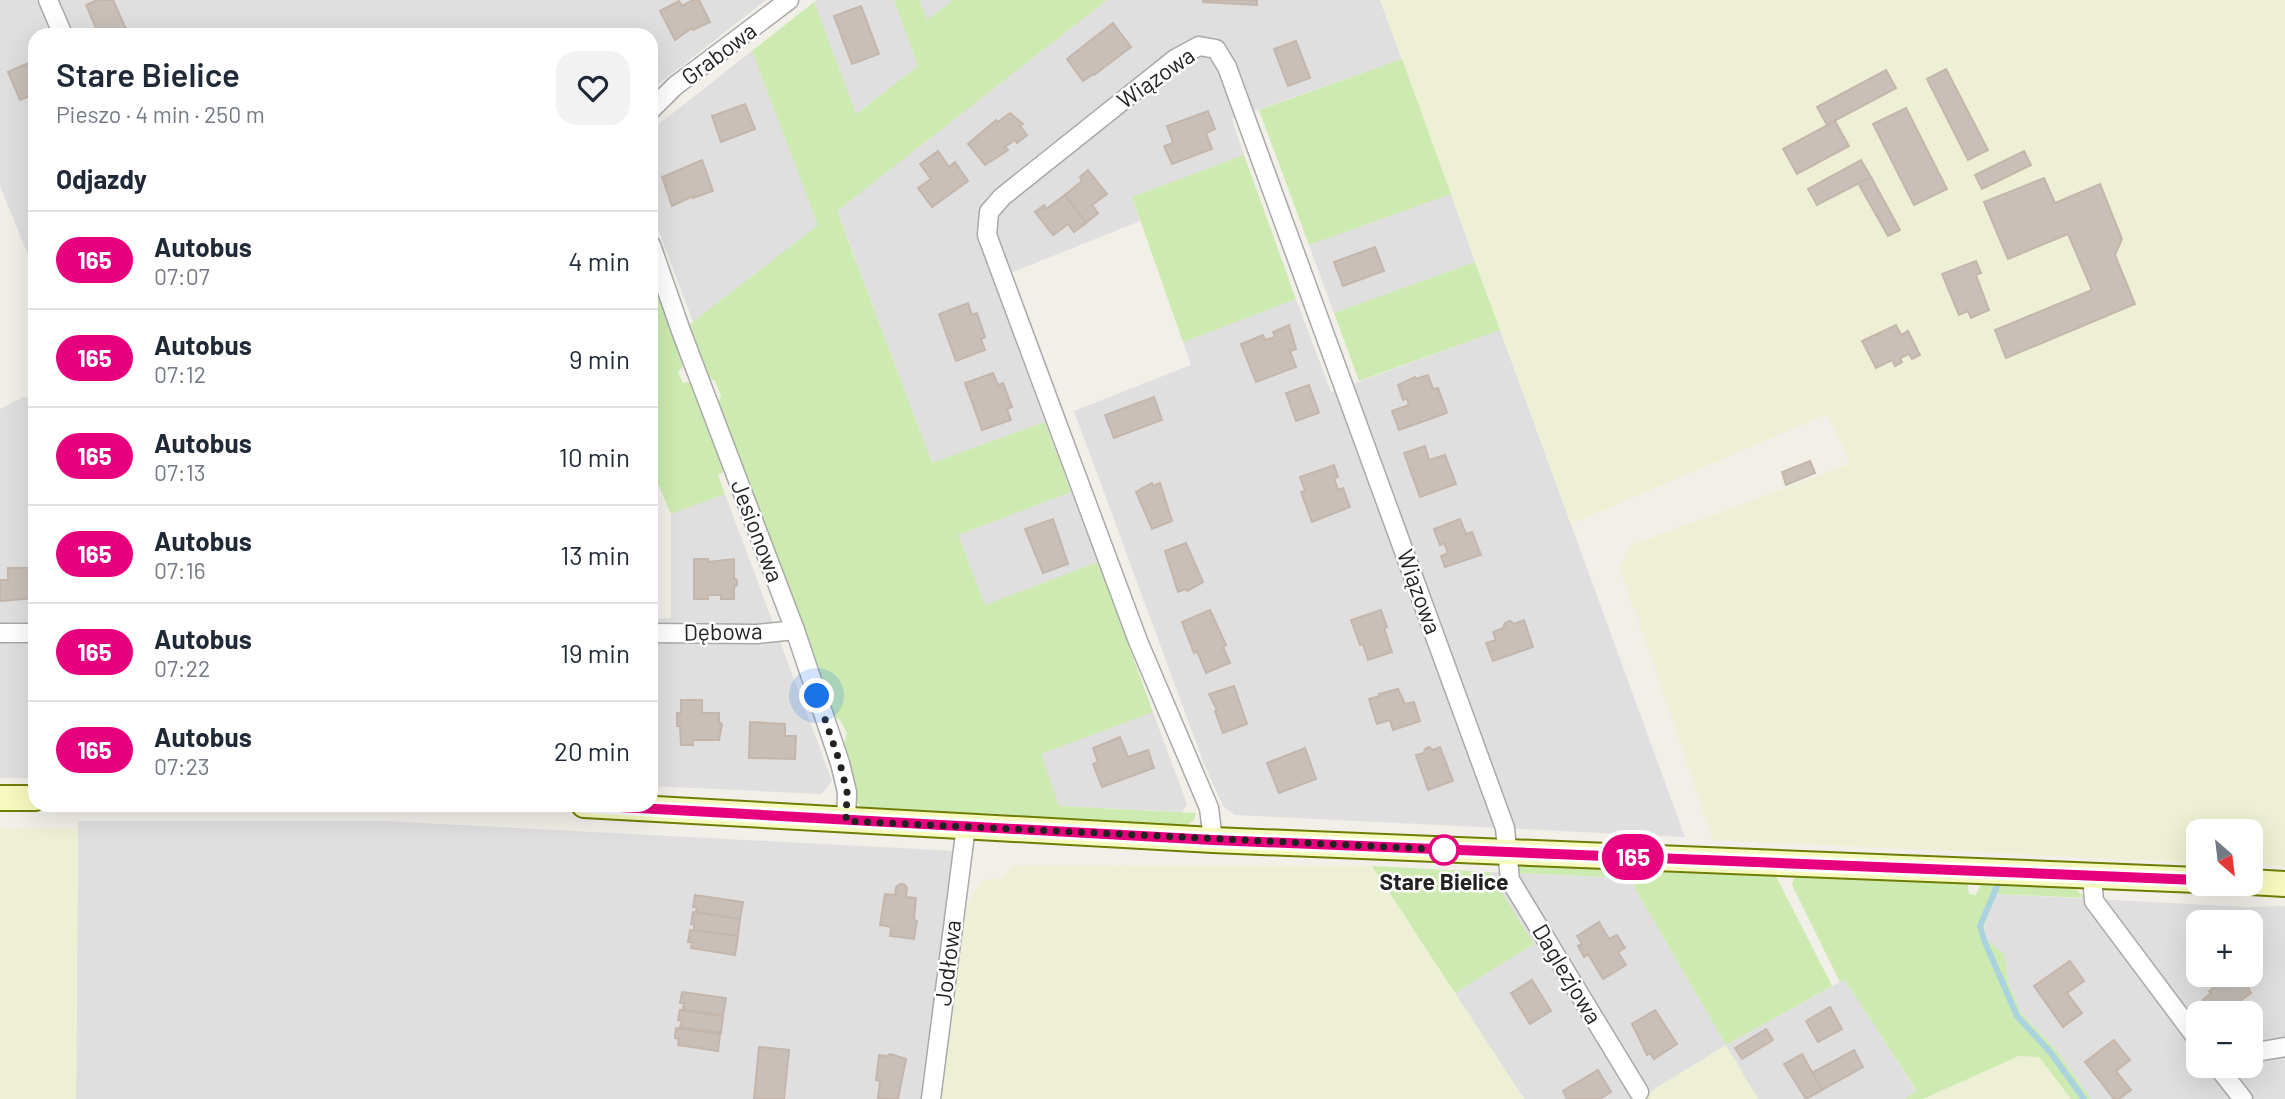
<!DOCTYPE html>
<html lang="pl">
<head>
<meta charset="utf-8">
<style>
	:root { --surface:#fff; --page:#f2f2f3; --text:#1f2937; --muted:#747a83; --line:#e0e1e3 }
	body { margin:0; font-family:Barlow,sans-serif; background:var(--page); color:var(--text); height:100vh; display:flex; flex-direction:column; font-size:26px; white-space:nowrap }
	* { box-sizing:border-box; margin:0 }
	p { font-size:23px; color:var(--muted) }
	.icon { flex:none; width:38px; height:38px; fill:none; stroke:currentColor; stroke-width:2; stroke-linecap:round; stroke-linejoin:round }
	.map { position:relative; flex:1; overflow:hidden }
	.panel { position:absolute; left:28px; top:28px; width:630px; height:784px; display:flex; flex-direction:column; background:var(--surface); border-radius:21px; box-shadow:0 7px 28px #0002 }
	.panel>* { flex:none }
	.badge { padding:0 14px; border-radius:23px; font-size:24px; line-height:46px }
	.needle { width:46px; rotate:152deg }
	.buttons { position:absolute; left:2186px; top:819px; display:grid; gap:14px }
	.buttons a { display:grid; place-items:center; width:77px; height:77px; border-radius:14px; background:var(--surface); box-shadow:0 7px 28px #0002; font-size:35px }
	.you { position:absolute; width:35px; height:35px; margin:-18px; border:5px solid #fff; border-radius:50%; background:#1a73e8; box-shadow:0 0 0 10px #1a73e833 }
	.map>.badge { position:absolute; translate:-50% -50%; box-shadow:0 0 0 4px #fff }
	h2 { padding:0 28px; font-size:26px; line-height:63px }
	.round { display:grid; place-items:center; flex:none; width:74px; height:74px; border-radius:21px; background:var(--page) }
	.head { display:flex; align-items:center; justify-content:space-between; height:119px; padding:0 28px }
	h1 { font-size:33px; font-weight:600; line-height:52px }
	ul { padding:0; list-style:none }
	li { display:flex; align-items:center; gap:21px; height:98px; padding:0 28px; border-top:2px solid var(--line) }
	li div { flex:1 }
	li b { display:block; font-size:26px }
	li em { font-style:normal }
	li .badge { min-width:77px; font-weight:700; text-align:center }
	.map>svg:first-child { display:block }
	.residential { fill:#e0dfdf; fill-rule:evenodd }
	.farmland { fill:#eef0d5 }
	.grass { fill:#cdebb0 }
	.lines { fill:none; stroke-linecap:round; stroke-linejoin:round }
	.stream { stroke:#aad3df; stroke-width:6 }
	.building { fill:#c7bfb8; stroke:#c4b6ab; stroke-width:2 }
	.street-casing { stroke:#a9a9a9; stroke-width:21 }
	.secondary-casing { stroke:#707d05; stroke-width:28 }
	.street { stroke:#fff; stroke-width:18 }
	.secondary { stroke:#f7fabf; stroke-width:24 }
	.line-casing { stroke:#fff; stroke-width:16 }
	.line { stroke:#e6007e; stroke-width:10 }
	.walk { stroke:#222; stroke-width:7; stroke-dasharray:0 12.6 }
	.stop-dot { fill:#fff; stroke:#e6007e; stroke-width:3.5 }
	.labels { text-anchor:middle; stroke-width:5; stroke-linejoin:round; paint-order:stroke }
	.street-label { font-size:23px; fill:#222; stroke:#fff }
	.stop-label { font-size:23px; font-weight:bold; fill:#222; stroke:#fff }
</style>
</head>
<body>
<div class="map">
<svg width="2285" height="1099" viewBox="0 0 2285 1099">
	<rect width="100%" height="100%" fill="#f2efe9"/>
	<g class="residential">
		<polygon points="0,0 36,0 51,35 35,35 35,272 0,186"/>
		<polygon points="58,0 766,0 651,90 651,35 72,35"/>
		<polygon points="816,0 894,0 918,66 856,114 814,2"/>
		<polygon points="919,0 953,0 927,21"/>
		<polygon points="1107,0 1380,0 1402,59 1232,119 1244,155 1132,197 1140,221 993,280 1045,422 932,463 837,210"/>
		<polygon points="752,51 819,225 693,322 651,210 651,130"/>
		<polygon points="1451,194 1475,262 1334,313 1309,245"/>
		<polygon points="1296,299 1331,392 1500,330 1685,837 1235,815 1223,806 1204,764 1074,411 1191,365 1183,342"/>
		<polygon points="23,397 35,399 35,778 0,778 0,409"/>
		<polygon points="1071,492 1098,562 985,605 958,535"/>
		<polygon points="725,494 832,781 822,794 651,786 651,619 671,618 671,514"/>
		<polygon points="1153,712 1187,804 1182,812 1059,806 1040,754"/>
		<polygon points="78,821 385,821 956,851 922,1099 76,1099"/>
		<polygon points="1489,872 1629,878 1726,1045 1845,979 1917,1092 1904,1099 1758,1099 1726,1046 1639,1099 1524,1099 1455,993 1534,944"/>
		<path d="M 1996,894 L 2248,907 L 2285,906 L 2285,1099 L 2091,1099 L 2056,1050 L 2021,1013 L 2008,982 L 2004,954 L 1986,939 L 1984,926 ZM 2198,922 L 2250,922 L 2250,975 L 2198,975 ZM 2198,1013 L 2250,1013 L 2250,1066 L 2198,1066 Z"/>
	</g>
	<g class="farmland">
		<polygon points="1380,0 2285,0 2285,866 2251,865 2250,831 2198,831 2198,863 1713,840 1620,568 1629,546 1847,465 1847,455 1827,414 1571,524"/>
		<polygon points="0,828 78,829 76,1099 0,1099"/>
		<polygon points="1012,865 1372,866 1524,1099 939,1099 968,903 982,880 1003,878"/>
		<polygon points="1726,1045 1758,1099 1639,1099 1651,1091"/>
		<polygon points="2019,1056 2039,1057 2071,1099 1923,1099"/>
	</g>
	<g class="grass">
		<polygon points="894,0 919,0 927,20 953,0 1107,0 837,211 932,463 1045,422 1071,492 958,535 985,605 1098,562 1153,712 1041,754 1059,806 1196,813 1194,820 1187,825 861,807 857,803 844,743 847,733 840,720 834,717 718,403 721,396 715,381 710,379 689,325 818,225 752,51 814,2 856,114 918,66"/>
		<polygon points="1402,59 1451,194 1309,245 1259,110"/>
		<polygon points="1244,155 1296,299 1183,342 1132,197"/>
		<polygon points="1475,262 1500,330 1359,381 1334,313"/>
		<polygon points="651,272 686,363 678,372 683,383 687,382 694,384 726,465 722,473 718,475 725,494 671,514 659,486 651,486"/>
		<polygon points="1520,863 1775,874 1832,986 1726,1045 1629,878 1516,873"/>
		<polygon points="1372,866 1489,872 1534,944 1455,993"/>
		<polygon points="1800,872 1967,881 1969,894 1976,895 1982,881 2069,884 2086,898 1996,894 1984,926 1986,939 2004,954 2008,982 2021,1013 2056,1050 2091,1099 2071,1099 2039,1057 2019,1056 1923,1099 1904,1099 1917,1091 1845,980 1840,982 1792,885 1795,876"/>
	</g>
	<g class="lines">
		<polyline class="stream" points="1998,884 1980,926 1984,940 2017,1016 2051,1053 2084,1099"/>
	</g>
	<g class="building">
		<polygon points="97,0 113,0 126,29 113,35 99,35 86,5"/>
		<polygon points="693,0 699,0 710,22 693,30 692,28 675,40 660,11 679,1 682,6"/>
		<polygon points="1203,0 1257,0 1257,5 1203,2"/>
		<polygon points="861,6 879,54 852,64 834,16"/>
		<polygon points="1113,23 1131,47 1094,75 1093,74 1083,81 1067,59"/>
		<polygon points="1296,41 1310,78 1288,86 1274,49"/>
		<polygon points="35,60 35,94 20,100 8,72"/>
		<polygon points="1946,69 1988,150 1968,160 1927,79"/>
		<polygon points="1886,70 1896,88 1827,125 1817,107"/>
		<polygon points="745,104 755,129 721,142 712,116"/>
		<polygon points="1906,108 1947,189 1914,205 1873,124"/>
		<polygon points="1208,111 1215,129 1206,133 1212,149 1172,164 1164,146 1173,143 1167,126"/>
		<polygon points="1010,113 1023,124 1020,126 1027,135 1017,143 1015,140 1005,147 1008,150 985,165 968,144 996,120 998,122"/>
		<polygon points="1835,121 1849,146 1797,174 1783,149"/>
		<polygon points="938,151 949,167 955,162 968,181 932,207 918,188 931,179 920,164"/>
		<polygon points="2024,151 2031,165 1982,189 1975,175"/>
		<polygon points="702,160 713,191 693,198 693,196 672,206 662,177"/>
		<polygon points="1861,160 1871,177 1817,205 1808,189"/>
		<polygon points="1088,170 1107,194 1092,205 1098,213 1086,223 1065,195 1082,181 1080,177"/>
		<polygon points="1871,177 1900,230 1888,236 1858,183"/>
		<polygon points="2044,178 2055,203 2100,184 2122,239 2115,255 2135,304 2006,358 1995,330 2092,290 2068,234 2008,259 1984,202"/>
		<polygon points="1065,195 1086,223 1074,232 1068,224 1053,235 1035,212 1044,205 1046,209"/>
		<polygon points="1375,247 1384,271 1343,286 1334,262"/>
		<polygon points="1976,261 1981,273 1976,275 1989,310 1971,318 1968,311 1959,315 1942,274"/>
		<polygon points="968,303 972,315 977,313 985,337 981,339 985,350 956,361 939,314"/>
		<polygon points="1289,325 1296,349 1290,351 1296,367 1256,382 1241,344 1263,335 1265,340 1275,337 1273,332"/>
		<polygon points="1896,325 1901,335 1908,331 1920,355 1912,359 1909,354 1900,358 1902,362 1895,366 1892,360 1876,368 1862,341"/>
		<polygon points="993,373 998,385 1003,383 1012,407 1007,409 1011,420 982,430 965,383"/>
		<polygon points="1428,375 1433,389 1438,388 1447,413 1399,430 1392,411 1409,405 1407,398 1403,400 1398,385 1415,377 1416,379"/>
		<polygon points="1309,385 1319,413 1296,421 1286,393"/>
		<polygon points="1154,397 1162,420 1114,438 1105,415"/>
		<polygon points="1425,446 1429,460 1445,455 1456,484 1420,497 1404,453"/>
		<polygon points="1810,461 1815,473 1786,485 1782,472"/>
		<polygon points="1334,465 1338,477 1334,478 1338,490 1343,488 1350,507 1312,522 1301,492 1305,491 1300,477"/>
		<polygon points="1152,483 1153,486 1160,483 1172,521 1152,529 1136,492"/>
		<polygon points="1053,519 1068,564 1043,573 1025,529"/>
		<polygon points="1460,519 1466,534 1472,532 1481,555 1445,567 1441,556 1448,553 1444,543 1440,545 1434,529"/>
		<polygon points="1186,543 1203,582 1187,591 1186,589 1178,592 1165,551"/>
		<polygon points="694,559 708,559 708,562 734,559 734,578 737,580 737,585 734,587 734,599 721,599 721,595 708,595 708,599 694,599"/>
		<polygon points="8,568 31,568 31,572 35,572 35,598 0,601 0,580 8,580"/>
		<polygon points="1210,610 1226,645 1223,647 1230,663 1206,673 1197,651 1194,653 1182,622"/>
		<polygon points="1381,610 1387,627 1384,628 1392,652 1368,660 1363,644 1360,645 1351,620"/>
		<polygon points="1524,620 1533,647 1493,661 1486,643 1496,640 1493,632 1503,628 1505,623 1510,621 1514,624"/>
		<polygon points="1234,686 1247,724 1223,733 1215,711 1217,710 1209,694"/>
		<polygon points="1398,689 1405,704 1414,702 1420,721 1393,730 1390,720 1377,724 1369,699 1380,696 1379,694"/>
		<polygon points="681,700 702,700 702,713 719,713 719,722 722,724 719,740 693,740 693,745 681,745 680,726 677,726 677,713 681,713"/>
		<rect x="651" y="714" width="4" height="29"/>
		<polygon points="750,722 785,724 785,736 796,736 795,759 749,758"/>
		<polygon points="1120,737 1128,757 1148,750 1154,768 1102,787 1093,764 1098,762 1093,748"/>
		<polygon points="1429,747 1433,750 1440,747 1453,781 1428,790 1416,755 1424,753 1425,749"/>
		<polygon points="1305,748 1316,779 1279,793 1267,763"/>
		<polygon points="900,884 904,884 907,888 906,897 916,898 914,920 917,921 914,939 890,936 891,927 880,925 885,894 895,895 896,887"/>
		<polygon points="695,895 743,902 740,919 696,912 697,907 693,907"/>
		<polygon points="693,912 740,919 738,936 694,931 694,924 691,924"/>
		<polygon points="1599,922 1609,939 1617,935 1625,948 1618,952 1626,965 1603,979 1588,954 1584,957 1578,946 1582,944 1577,936"/>
		<polygon points="690,930 738,936 735,955 691,948 692,942 688,942"/>
		<polygon points="2070,961 2084,981 2067,993 2082,1013 2063,1027 2034,986"/>
		<polygon points="2231,975 2244,978 2251,993 2225,1012 2223,1010 2219,1013 2213,1013 2203,1000 2211,993 2209,991"/>
		<polygon points="1532,980 1551,1011 1530,1024 1511,993"/>
		<polygon points="682,992 726,998 723,1015 683,1010 684,1003 680,1003"/>
		<polygon points="1830,1007 1842,1029 1818,1042 1806,1021"/>
		<polygon points="680,1010 723,1016 721,1033 680,1027 682,1021 678,1020"/>
		<polygon points="1655,1010 1677,1044 1654,1059 1650,1053 1647,1055 1632,1024"/>
		<polygon points="676,1028 720,1034 718,1051 678,1045 679,1039 675,1038"/>
		<polygon points="1766,1029 1773,1040 1742,1059 1735,1048"/>
		<polygon points="2114,1040 2130,1060 2116,1071 2131,1090 2119,1099 2114,1099 2085,1062"/>
		<polygon points="759,1047 789,1050 784,1099 754,1099"/>
		<polygon points="1854,1050 1863,1067 1822,1090 1812,1073"/>
		<polygon points="890,1054 906,1059 898,1099 878,1098 880,1081 876,1080 879,1055 887,1056"/>
		<polygon points="1802,1054 1822,1090 1806,1099 1784,1064"/>
		<polygon points="1598,1070 1611,1092 1600,1099 1567,1099 1563,1091"/>
	</g>
	<g class="lines">
		<g class="street-casing">
			<g id="street">
				<polyline points="48,0 63,35"/>
				<polyline points="651,110 675,86 789,0"/>
				<polyline points="651,245 681,331 795,630 840,763 847,792 846,821"/>
				<polyline points="0,633 35,633"/>
				<polyline points="651,633 757,634 795,630"/>
				<polyline points="1213,840 1209,808 1138,641 987,235 989,212 1002,197 1175,59 1199,46 1216,49 1227,67 1505,828 1510,880 1639,1092"/>
				<polyline points="2092,875 2094,901 2198,1040"/>
				<polyline points="2250,1053 2285,1047"/>
				<polyline points="2217,1066 2243,1099"/>
				<polyline points="931,1099 966,826"/>
			</g>
		</g>
		<g class="secondary-casing">
			<g id="secondary">
				<polyline points="0,798 35,798"/>
				<polyline points="584,805 1213,840 2198,880"/>
				<polyline points="2250,882 2285,884"/>
			</g>
		</g>
		<use href="#street" class="street"/>
		<use href="#secondary" class="secondary"/>
	</g>
	<g class="lines">
		<g class="line-casing">
			<polyline id="line" points="584,805 1213,840 2198,880"/>
		</g>
		<use href="#line" class="line"/>
		<polyline class="walk" points="817,696 840,763 847,792 846,821 1454,850 1444,850"/>
	</g>
	<circle class="stop-dot" cx="1444" cy="850" r="14"/>
	<g class="labels">
		<g class="street-label">
			<text transform="translate(719 54) rotate(-37)" y="8">Grabowa</text>
			<text transform="translate(1156 78) rotate(-35)" y="8">Wiązowa</text>
			<text transform="translate(757 531) rotate(69)" y="8">Jesionowa</text>
			<text transform="translate(1419 592) rotate(70)" y="8">Wiązowa</text>
			<text transform="translate(723 632) rotate(-1)" y="8">Dębowa</text>
			<text transform="translate(948 963) rotate(-83)" y="8">Jodłowa</text>
			<text transform="translate(1567 974) rotate(59)" y="8">Daglezjowa</text>
		</g>
		<g class="stop-label">
			<text x="1444" y="890">Stare Bielice</text>
		</g>
	</g>
</svg>
<div class="buttons">
<a><svg class="needle" viewBox="-14 -14 28 28"><path d="M0-13l5 13h-10z" fill="#e53935"/><path d="M0 13l5-13h-10z" fill="#747a83"/></svg></a>
<a>+</a>
<a>−</a>
</div>
<div class="you" style="left:817px;top:696px"></div>
<b class="badge" style="left:1633px;top:857px;background:#e6007e;color:#fff">165</b>
<section class="panel">
<div class="head"><div><h1>Stare Bielice</h1><p>Pieszo · 4 min · 250 m</p></div><a class="round"><svg class="icon" aria-label="heart" viewBox="0 0 24 24"><path d="M12 20l-8-8c-3-5 5-10 8-4 3-6 11-1 8 4z"/></svg></a></div>
<h2>Odjazdy</h2>
<ul>
<li><span class="badge" style="background:#e6007e;color:#fff">165</span><div><b>Autobus</b><p>07:07</p></div><em>4 min</em></li>
<li><span class="badge" style="background:#e6007e;color:#fff">165</span><div><b>Autobus</b><p>07:12</p></div><em>9 min</em></li>
<li><span class="badge" style="background:#e6007e;color:#fff">165</span><div><b>Autobus</b><p>07:13</p></div><em>10 min</em></li>
<li><span class="badge" style="background:#e6007e;color:#fff">165</span><div><b>Autobus</b><p>07:16</p></div><em>13 min</em></li>
<li><span class="badge" style="background:#e6007e;color:#fff">165</span><div><b>Autobus</b><p>07:22</p></div><em>19 min</em></li>
<li><span class="badge" style="background:#e6007e;color:#fff">165</span><div><b>Autobus</b><p>07:23</p></div><em>20 min</em></li>
</ul>
</section>
</div>
</body>
</html>
